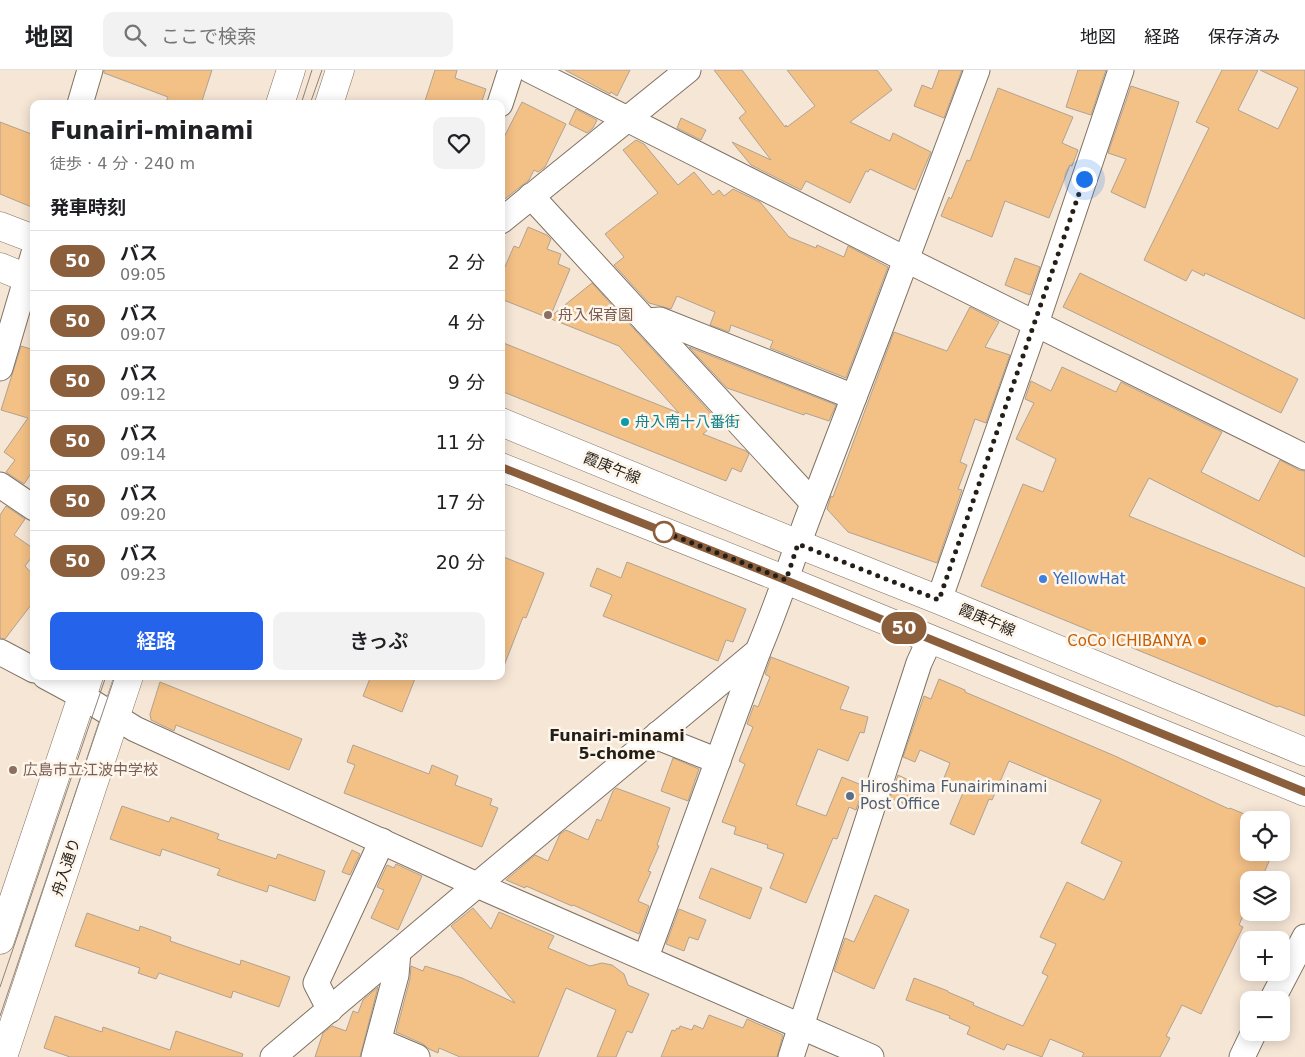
<!DOCTYPE html>
<html lang="ja">
<head>
<meta charset="utf-8">
<style>
	:root { --surface:#fff; --page:#f2f2f2; --text:#202124; --muted:#757577; --line:#e0e0e0; --accent:#2563eb }
	body { margin:0; font-family:"DejaVu Sans","Noto Sans JP",sans-serif; background:var(--page); color:var(--text); height:100vh; display:flex; flex-direction:column; font-size:19px; white-space:nowrap }
	* { box-sizing:border-box; margin:0 }
	p { font-size:16px; color:var(--muted) }
	.icon { flex:none; width:28px; height:28px; fill:none; stroke:currentColor; stroke-width:2; stroke-linecap:round; stroke-linejoin:round }
	.map { position:relative; flex:1; overflow:hidden }
	.details { position:absolute; left:30px; top:30px; width:475px; height:580px; display:flex; flex-direction:column; background:var(--surface); border-radius:10px; box-shadow:0 2px 12px #0003 }
	.details>* { flex:none }
	.badge { padding:0 10px; border-radius:16px; font-size:18px; line-height:32px }
	.tools { position:absolute; left:1240px; top:741px; display:grid; gap:10px }
	.tools a { display:grid; place-items:center; width:50px; height:50px; border-radius:10px; background:var(--surface); box-shadow:0 2px 12px #0003; font-size:25px }
	.you { position:absolute; width:25px; height:25px; margin:-12px; border:4px solid #fff; border-radius:50%; background:#1a73e8; box-shadow:0 0 0 8px #1a73e833 }
	.map>.badge { position:absolute; translate:-50% -50%; box-shadow:0 0 0 2px #fff }
	h2 { padding:0 20px; font-size:19px; line-height:45px }
	.round { display:grid; place-items:center; flex:none; width:52px; height:52px; border-radius:10px; background:var(--page) }
	.headline { display:flex; align-items:center; justify-content:space-between; height:85px; padding:0 20px }
	h1 { font-size:24px; font-weight:600; line-height:38px }
	.primary-button { display:flex; gap:10px; margin-top:auto; padding:10px 20px }
	.primary-button a { flex:1; height:58px; border-radius:10px; background:var(--accent); color:#fff; font-size:20px; font-weight:600; line-height:58px; text-align:center }
	.primary-button a+a { background:var(--page); color:var(--text) }
	ul { padding:0; list-style:none }
	li { display:flex; align-items:center; gap:15px; height:60px; padding:0 20px; border-top:1px solid var(--line) }
	li div { flex:1 }
	li b { display:block; font-size:19px }
	li em { font-style:normal }
	li .badge { min-width:55px; font-weight:700; text-align:center }
	header { display:flex; align-items:center; gap:30px; box-sizing:border-box; height:70px; padding:0 25px; background:var(--surface); border-bottom:1px solid var(--line) }
	header strong { font-size:24px }
	nav { display:flex; gap:28px; margin-inline-start:auto; font-size:18px }
	.search { width:350px; height:45px; background:var(--page); display:flex; align-items:center; gap:12px; box-sizing:border-box; padding:0 18px; border-radius:10px; color:var(--muted); font-size:19px }
	.map>svg:first-child { display:block }
	.building { fill:#f3c086; stroke:#b0a292 }
	.lines { fill:none; stroke-linecap:round; stroke-linejoin:round }
	.minor-casing { stroke:#807364; stroke-width:27 }
	.tertiary-casing { stroke:#807364; stroke-width:29 }
	.minor { stroke:#fff; stroke-width:25 }
	.tertiary { stroke:#fff; stroke-width:28 }
	.tram { stroke:#8e8478; stroke-width:1 }
	.line-casing { stroke:#fff; stroke-width:11 }
	.line { stroke:#8b5e3c; stroke-width:8 }
	.walk { stroke:#231e18; stroke-width:5; stroke-dasharray:0 9 }
	.education-dot { fill:#8d6e63; stroke:#fef5eb; stroke-width:2 }
	.culture-dot { fill:#0f9aa8; stroke:#fef5eb; stroke-width:2 }
	.stop-dot { fill:#fff; stroke:#8b5e3c; stroke-width:2.5 }
	.shop-dot { fill:#3f7fe0; stroke:#fef5eb; stroke-width:2 }
	.food-dot { fill:#e8710a; stroke:#fef5eb; stroke-width:2 }
	.service-dot { fill:#5c6f8a; stroke:#fef5eb; stroke-width:2 }
	.labels { text-anchor:middle; stroke-width:5; stroke-linejoin:round; paint-order:stroke }
	.education-label { font-size:15px; fill:#785e54; stroke:#fef5eb; text-anchor:start }
	.culture-label { font-size:15px; fill:#0d838f; stroke:#fef5eb; text-anchor:start }
	.street-label { font-size:15px; fill:#231e18; stroke:#fef5eb }
	.shop-label { font-size:15px; fill:#366cbe; stroke:#fef5eb; text-anchor:start }
	.food-label { font-size:15px; fill:#c56008; stroke:#fef5eb; text-anchor:end }
	.service-label { font-size:15px; fill:#4e5e75; stroke:#fef5eb; text-anchor:start }
	.neighbourhood-label { font-size:16px; font-weight:bold; fill:#231e18; stroke:#fef5eb }
</style>
</head>
<body>
<header>
<strong>地図</strong>
<div class="search"><svg class="icon" aria-label="search" viewBox="0 0 24 24"><circle cx="10" cy="10" r="6"/><path d="M15 15l6 6"/></svg>ここで検索</div>
<nav><a>地図</a><a>経路</a><a>保存済み</a></nav>
</header>
<div class="map">
<svg width="1305" height="987" viewBox="0 0 1305 987">
	<rect width="100%" height="100%" fill="#f6e6d6"/>
	<g class="building">
		<polygon points="104,0 212,0 201,34 165,34 168,27 104,3"/>
		<polygon points="435,0 457,0 455,8 486,19 481,34 424,34"/>
		<polygon points="565,0 630,0 617,26 611,22 610,24"/>
		<polygon points="714,0 742,0 785,57 786,55 787,57 815,36 787,0 877,0 892,20 850,52 890,71 893,63 931,82 915,120 870,99 868,102 866,101 850,133 806,111 801,120 751,95 732,72 771,90 739,48 746,42"/>
		<polygon points="939,0 962,0 944,48 914,36 922,15 932,19"/>
		<polygon points="1078,0 1106,0 1091,45 1066,37"/>
		<polygon points="1222,0 1258,0 1238,40 1278,59 1298,18 1260,0 1305,0 1305,249 1205,203 1204,206 1192,200 1186,211 1144,190 1209,58 1196,52"/>
		<polygon points="1131,16 1179,32 1145,138 1111,122 1126,89 1108,83"/>
		<polygon points="998,18 1073,47 1062,73 1078,80 1072,96 1070,95 1049,148 1005,131 992,167 941,146 949,127 951,129 967,90 970,91"/>
		<polygon points="522,32 566,54 545,97 538,102 534,100 529,110 501,132 501,73"/>
		<polygon points="576,39 597,50 593,58 587,63 569,54"/>
		<polygon points="681,48 706,60 701,70 677,58"/>
		<polygon points="0,52 34,65 34,138 0,124"/>
		<polygon points="636,70 644,74 678,115 694,102 713,125 719,120 724,126 733,119 760,132 789,167 816,178 817,175 844,187 848,176 888,197 846,308 770,278 773,271 731,255 729,262 710,255 715,242 677,226 671,239 649,233 614,195 624,187 605,164 658,123 623,80"/>
		<polygon points="528,157 547,165 551,169 547,179 561,184 558,194 570,199 550,247 592,213 718,351 703,364 746,381 749,384 741,402 732,398 726,411 501,321 501,272 679,343 619,276 501,229 501,206 514,176 519,178"/>
		<polygon points="1015,188 1040,197 1030,225 1005,215"/>
		<polygon points="1080,203 1298,309 1281,343 1063,237"/>
		<polygon points="970,237 999,252 985,277 1010,285 986,353 975,349 960,392 967,395 958,419 962,420 937,493 848,462 827,439 831,426 833,427 894,262 947,281"/>
		<polygon points="21,276 34,280 34,403 32,402 24,414 6,402 15,390 4,382 28,348 1,340"/>
		<polygon points="689,277 836,335 829,351 805,343 804,345 727,318"/>
		<polygon points="1062,297 1116,322 1121,312 1222,362 1201,402 1259,431 1280,390 1299,400 1305,401 1305,487 1149,408 1129,446 1305,518 1305,646 1279,636 1277,637 981,516 1023,414 1043,422 1056,389 1016,369 1034,333 1025,329 1031,311 1051,321"/>
		<polygon points="6,436 25,449 14,465 34,479 34,484 25,496 34,506 34,531 5,569 0,568 0,445"/>
		<polygon points="501,486 544,503 526,548 523,547 502,601"/>
		<polygon points="627,492 746,539 733,572 726,570 718,591 603,546 612,525 590,516 597,498 621,508"/>
		<polygon points="771,587 849,617 840,639 868,647 864,663 860,662 848,691 818,679 796,735 826,746 842,707 864,716 856,740 849,737 837,769 833,768 806,833 770,818 784,784 767,778 768,775 734,764 736,757 722,752 745,694 739,691 753,657 747,654 754,635 758,637 770,607 765,604"/>
		<polygon points="371,606 416,606 402,642 363,626"/>
		<polygon points="939,609 965,620 965,622 1115,686 1229,739 1230,738 1249,746 1249,782 1273,782 1261,810 1249,810 1249,832 1239,855 1243,857 1201,944 1182,935 1166,966 1170,968 1160,987 1082,987 1084,983 1050,969 1042,987 1007,974 1004,980 967,964 970,957 949,948 950,946 906,930 914,908 948,921 948,922 974,933 973,935 1023,956 1048,906 1042,903 1056,874 1040,867 1067,812 1104,830 1122,792 1081,773 1101,730 1009,691 992,730 989,729 974,765 950,754 965,718 944,708 950,693 920,680 915,692 903,687 924,626 931,629"/>
		<polygon points="160,612 302,669 289,700 176,655 174,661 151,650 150,644"/>
		<polygon points="353,675 429,704 432,695 458,706 455,715 492,729 490,735 498,738 482,777 344,723 355,695 347,692"/>
		<polygon points="673,688 699,699 688,731 661,721"/>
		<polygon points="898,705 921,716 912,737 890,728"/>
		<polygon points="616,718 670,738 657,775 659,776 648,801 651,802 638,831 649,836 639,864 573,835 572,836 526,816 525,818 506,810 535,785 548,791 560,764 566,760 588,770 597,749 601,751 613,721"/>
		<polygon points="122,736 169,752 171,747 219,764 217,769 276,789 278,784 325,801 315,831 269,815 267,822 217,805 220,799 162,779 160,786 110,769"/>
		<polygon points="352,780 360,784 350,805 342,802"/>
		<polygon points="396,794 422,806 398,860 371,848 384,820 377,817 387,795 394,798"/>
		<polygon points="711,798 762,818 750,849 699,828"/>
		<polygon points="875,825 909,840 874,919 834,901 845,868 854,872"/>
		<polygon points="473,838 491,859 499,842 554,866 548,878 590,896 602,893 612,895 624,904 628,915 649,924 632,963 627,961 616,987 597,987 616,940 566,918 538,987 460,987 439,978 438,983 429,979 423,974 396,962 410,909 411,896 423,901 425,896 462,908 515,933 451,856"/>
		<polygon points="679,839 706,850 698,870 689,867 684,881 666,874"/>
		<polygon points="87,843 139,861 140,856 171,867 170,871 240,895 241,890 290,907 279,937 233,921 231,928 159,903 156,909 138,903 140,898 75,876"/>
		<polygon points="378,917 360,987 315,987 323,963 332,956 346,961 353,941 358,943 363,930"/>
		<polygon points="709,945 743,958 747,949 783,965 777,987 661,987 672,960 675,961 677,958 679,959 680,956 692,960 694,955 703,959"/>
		<polygon points="55,946 102,962 103,957 170,980 176,961 243,984 242,987 70,987 44,978"/>
	</g>
	<g class="lines">
		<g class="minor-casing">
			<g id="minor">
				<polyline points="530,0 907,190 1305,387"/>
				<polyline points="80,34 90,0"/>
				<polyline points="500,34 511,0"/>
				<polyline points="531,126 813,433"/>
				<polyline points="501,151 688,0"/>
				<polyline points="646,251 660,250 854,327"/>
				<polyline points="0,298 34,183"/>
				<polyline points="0,415 34,438"/>
				<polyline points="939,530 1036,253 1121,0"/>
				<polyline points="0,582 34,600"/>
				<polyline points="45,606 82,626 135,659 477,815 871,987"/>
				<polyline points="658,664 665,670 718,691"/>
				<polyline points="646,887 758,581"/>
				<polyline points="1272,930 1305,867"/>
				<polyline points="330,940 316,913 382,771"/>
				<polyline points="379,971 417,987"/>
				<path d="M 273,987 L 477,815 L 758,581 C 780,529 797,474 818,421 C 872,281 925,141 977,0"/>
				<polyline points="374,987 396,905 398,882"/>
				<polyline points="791,987 919,593 930,569"/>
				<polyline points="1242,987 1254,962"/>
			</g>
		</g>
		<g class="tertiary-casing">
			<g id="tertiary">
				<polyline points="280,34 291,0"/>
				<polyline points="329,34 340,0"/>
				<polyline points="0,156 34,169"/>
				<polyline points="0,197 34,211"/>
				<polyline points="501,352 798,474 939,530 1305,682"/>
				<polyline points="501,397 786,510 1305,722"/>
				<polyline points="0,870 89,606"/>
				<polyline points="3,987 129,606"/>
			</g>
		</g>
		<use href="#minor" class="minor"/>
		<use href="#tertiary" class="tertiary"/>
		<g class="tram">
			<polyline points="301,34 312,0"/>
			<polyline points="310,34 322,0"/>
			<polyline points="0,917 106,606"/>
			<polyline points="0,946 115,606"/>
		</g>
	</g>
	<g class="lines">
		<g class="line-casing">
			<polyline id="line" points="501,397 773,505 1305,722"/>
		</g>
		<use href="#line" class="line"/>
		<polyline class="walk" points="664,462 657,459 786,510 798,474 939,530 1084,109"/>
	</g>
	<g class="education-dot">
		<circle cx="548" cy="245" r="5"/>
		<circle cx="13" cy="700" r="5"/>
	</g>
	<circle class="culture-dot" cx="625" cy="352" r="5"/>
	<circle class="stop-dot" cx="664" cy="462" r="10"/>
	<circle class="shop-dot" cx="1043" cy="509" r="5"/>
	<circle class="food-dot" cx="1202" cy="571" r="5"/>
	<circle class="service-dot" cx="850" cy="726" r="5"/>
	<g class="labels">
		<g class="education-label">
			<text x="558" y="250">舟入保育園</text>
			<text x="23" y="705">広島市立江波中学校</text>
		</g>
		<g class="culture-label">
			<text x="635" y="357">舟入南十八番街</text>
		</g>
		<g class="street-label">
			<text transform="translate(612 398) rotate(22)" y="5">霞庚午線</text>
			<text transform="translate(987 550) rotate(23)" y="5">霞庚午線</text>
			<text transform="translate(66 797) rotate(-72)" y="5">舟入通り</text>
		</g>
		<g class="shop-label">
			<text x="1053" y="514">YellowHat</text>
		</g>
		<g class="food-label">
			<text x="1192" y="576">CoCo ICHIBANYA</text>
		</g>
		<g class="service-label">
			<text x="860" y="722">Hiroshima Funairiminami<tspan x="860" dy="17">Post Office</tspan></text>
		</g>
		<g class="neighbourhood-label">
			<text x="617" y="671">Funairi-minami<tspan x="617" dy="18">5-chome</tspan></text>
		</g>
	</g>
</svg>
<div class="tools">
<a><svg class="icon" aria-label="locate" viewBox="0 0 24 24"><circle cx="12" cy="12" r="6"/><path d="M12 2v4M12 18v4M2 12h4M18 12h4"/></svg></a>
<a><svg class="icon" aria-label="layers" viewBox="0 0 24 24"><path d="M12 4l9 5-9 5-9-5zM3 14l9 5 9-5"/></svg></a>
<a>+</a>
<a>−</a>
</div>
<div class="you" style="left:1084px;top:109px"></div>
<b class="badge" style="left:904px;top:558px;background:#8b5e3c;color:#fff">50</b>
<section class="details">
<div class="headline"><div><h1>Funairi-minami</h1><p>徒歩 · 4 分 · 240 m</p></div><a class="round"><svg class="icon" aria-label="heart" viewBox="0 0 24 24"><path d="M12 20l-8-8c-3-5 5-10 8-4 3-6 11-1 8 4z"/></svg></a></div>
<h2>発車時刻</h2>
<ul>
<li><span class="badge" style="background:#8b5e3c;color:#fff">50</span><div><b>バス</b><p>09:05</p></div><em>2 分</em></li>
<li><span class="badge" style="background:#8b5e3c;color:#fff">50</span><div><b>バス</b><p>09:07</p></div><em>4 分</em></li>
<li><span class="badge" style="background:#8b5e3c;color:#fff">50</span><div><b>バス</b><p>09:12</p></div><em>9 分</em></li>
<li><span class="badge" style="background:#8b5e3c;color:#fff">50</span><div><b>バス</b><p>09:14</p></div><em>11 分</em></li>
<li><span class="badge" style="background:#8b5e3c;color:#fff">50</span><div><b>バス</b><p>09:20</p></div><em>17 分</em></li>
<li><span class="badge" style="background:#8b5e3c;color:#fff">50</span><div><b>バス</b><p>09:23</p></div><em>20 分</em></li>
</ul>
<div class="primary-button"><a>経路</a><a>きっぷ</a></div>
</section>
</div>
</body>
</html>
